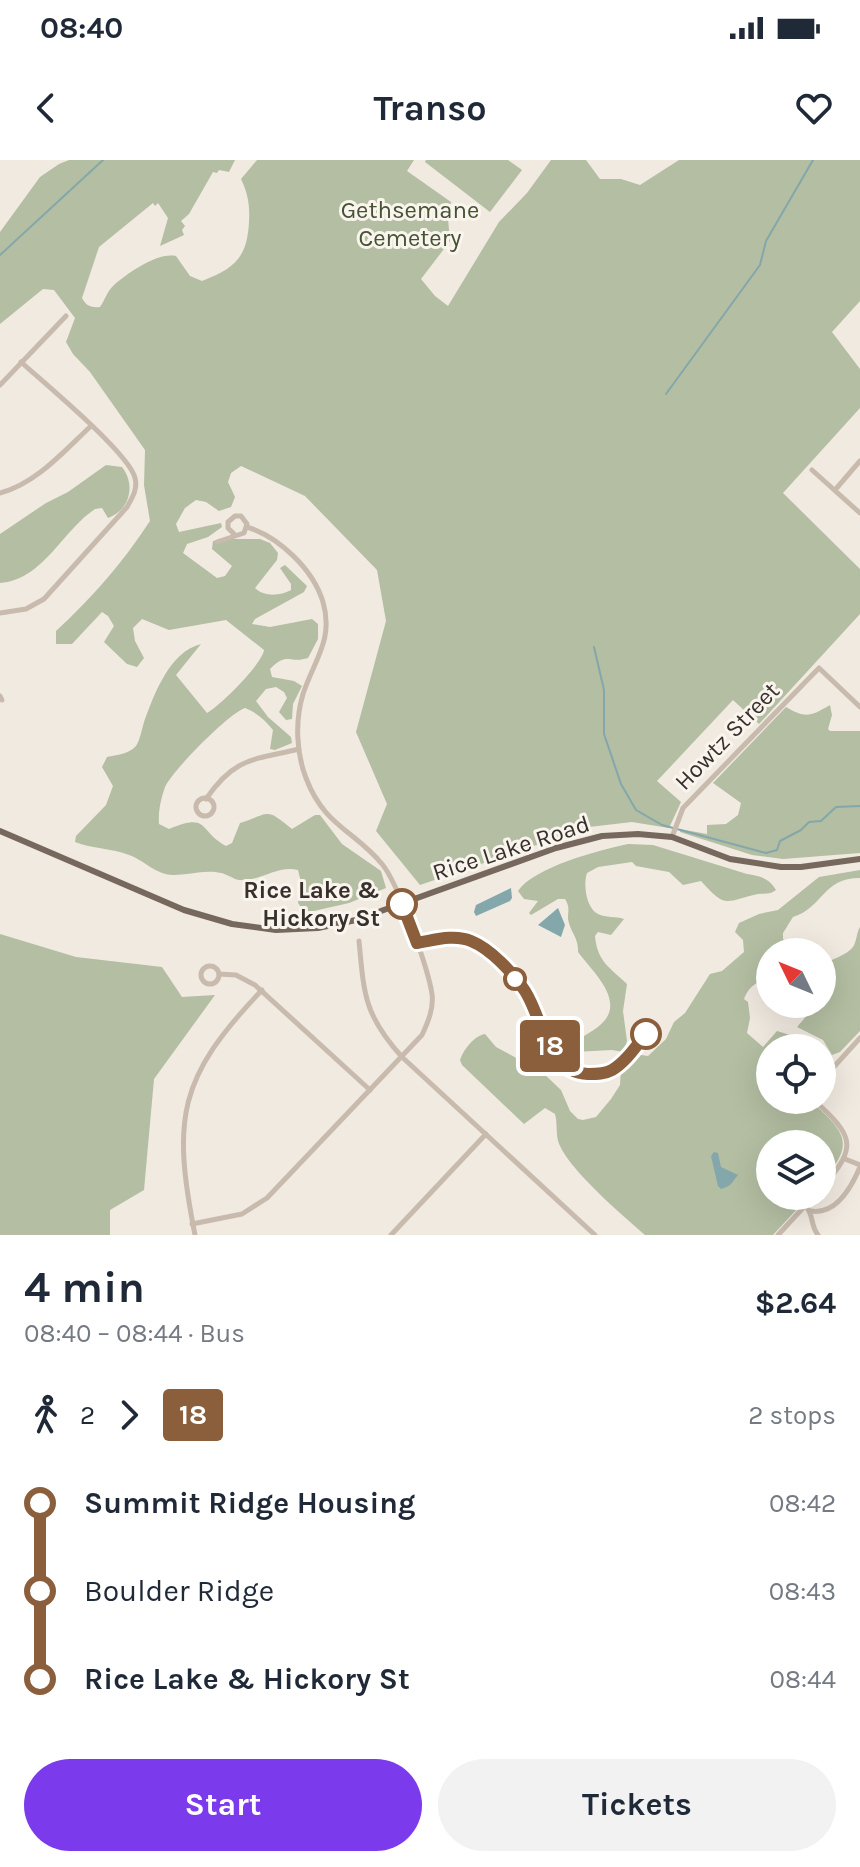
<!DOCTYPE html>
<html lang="en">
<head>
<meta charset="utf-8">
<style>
	:root { --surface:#fff; --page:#f2f2f3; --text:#1f2937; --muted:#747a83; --accent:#7c3aed }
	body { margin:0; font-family:Karla,sans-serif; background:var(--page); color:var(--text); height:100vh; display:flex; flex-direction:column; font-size:30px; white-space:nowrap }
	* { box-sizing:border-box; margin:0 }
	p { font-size:26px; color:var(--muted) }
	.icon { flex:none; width:44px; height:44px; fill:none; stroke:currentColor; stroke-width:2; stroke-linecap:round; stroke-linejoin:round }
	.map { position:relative; height:1075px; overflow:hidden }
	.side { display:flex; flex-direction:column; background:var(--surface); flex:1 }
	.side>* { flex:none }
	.badge { padding:0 16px; border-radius:6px; font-size:28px; line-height:52px }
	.needle { width:52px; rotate:313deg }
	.buttons { position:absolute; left:756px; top:778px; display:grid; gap:16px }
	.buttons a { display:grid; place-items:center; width:80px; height:80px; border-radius:50%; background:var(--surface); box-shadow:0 8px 32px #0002; font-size:40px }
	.map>.badge { position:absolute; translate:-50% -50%; box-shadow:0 0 0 4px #fff }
	.legs { display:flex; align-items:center; gap:12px; height:88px; padding:0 24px; font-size:26px }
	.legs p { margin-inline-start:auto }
	.headline { display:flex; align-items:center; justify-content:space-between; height:136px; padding:0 24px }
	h1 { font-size:44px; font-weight:700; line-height:60px }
	.primary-button { display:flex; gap:16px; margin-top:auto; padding:16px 24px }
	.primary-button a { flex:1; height:92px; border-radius:48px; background:var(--accent); color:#fff; font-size:32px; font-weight:700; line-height:92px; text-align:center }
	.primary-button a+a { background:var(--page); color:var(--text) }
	ul { padding:0 24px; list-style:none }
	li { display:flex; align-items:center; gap:28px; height:88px; font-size:30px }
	li i { display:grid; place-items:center; width:12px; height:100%; margin:0 10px; background:currentColor }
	li i::after { content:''; width:20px; height:20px; margin:-10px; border:6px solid; border-radius:50%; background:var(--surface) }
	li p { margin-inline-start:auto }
	li:first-child i { background:linear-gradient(#0000 50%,currentColor 0) }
	li:last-child i { background:linear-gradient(currentColor 50%,#0000 0) }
	.status { display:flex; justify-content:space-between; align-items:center; height:56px; padding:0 40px; background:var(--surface); direction:ltr }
	.status svg { height:22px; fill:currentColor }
	header { display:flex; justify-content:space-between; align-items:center; height:104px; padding:0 24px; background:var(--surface); font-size:36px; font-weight:700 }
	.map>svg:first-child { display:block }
	.green { fill:#b3bea2 }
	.water { fill:#83a7ab }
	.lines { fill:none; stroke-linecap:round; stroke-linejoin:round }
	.stream { stroke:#83a7ab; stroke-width:2 }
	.minor { stroke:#c8bbae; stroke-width:5 }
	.major { stroke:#77685e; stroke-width:6 }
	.line-1-casing { stroke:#fff; stroke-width:18 }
	.line-1 { stroke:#8b5e3c; stroke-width:12 }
	.stop-1-dot { fill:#fff; stroke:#8b5e3c; stroke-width:4 }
	.labels { text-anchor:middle; stroke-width:6; stroke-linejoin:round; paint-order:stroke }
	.park-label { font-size:24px; fill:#455332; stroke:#f9f4ed }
	.street-label { font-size:24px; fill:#37302b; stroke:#f9f4ed }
	.stop-label { font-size:24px; font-weight:bold; fill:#37302b; stroke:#f9f4ed; text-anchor:end }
</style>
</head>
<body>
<div class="status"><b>08:40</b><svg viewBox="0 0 49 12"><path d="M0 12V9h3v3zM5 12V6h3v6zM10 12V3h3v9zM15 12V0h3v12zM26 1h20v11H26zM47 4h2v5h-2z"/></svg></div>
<header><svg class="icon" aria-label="back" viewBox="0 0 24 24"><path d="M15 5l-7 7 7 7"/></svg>Transo<svg class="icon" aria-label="heart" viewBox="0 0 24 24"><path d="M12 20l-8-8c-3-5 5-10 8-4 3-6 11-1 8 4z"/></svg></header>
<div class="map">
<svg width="860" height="1075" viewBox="0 0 860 1075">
	<rect width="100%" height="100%" fill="#f1eae1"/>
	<g class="green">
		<path d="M 69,0 L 235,0 L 229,12 L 219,10 L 217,13 L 213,12 L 189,54 L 181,61 L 185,66 L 182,70 L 184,75 L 160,86 L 168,58 L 158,43 L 155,46 L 153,43 L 99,87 L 82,138 C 86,146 92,148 100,147 C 105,140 107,131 114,125 C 128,113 157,92 176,96 L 190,116 L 202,121 C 235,108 247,98 249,62 C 250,45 248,34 241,19 L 257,0 L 414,0 L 407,11 L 451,42 L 448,59 L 450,81 L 421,119 L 435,136 L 448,146 L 499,62 L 527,33 L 551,0 L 586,0 L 600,19 L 621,19 L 640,25 L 679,0 L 860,0 L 860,141 L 832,172 L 860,209 L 860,248 L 783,333 L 860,409 L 860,454 L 759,564 L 733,540 L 657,621 L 681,642 L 669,668 L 632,662 L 589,667 L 420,725 L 376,671 L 387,644 L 356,572 L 386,461 L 377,410 L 305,336 L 241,306 L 231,313 L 228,322 L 235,337 L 231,347 L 219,351 L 206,342 L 196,340 L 185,348 L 176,364 L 179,372 L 221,363 L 222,367 L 208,377 L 187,384 L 183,393 L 217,418 L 225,416 L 232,406 L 212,389 L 213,381 L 223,379 L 260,379 L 270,383 L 278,393 L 277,400 L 255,428 C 264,437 280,436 291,430 L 291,424 L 280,408 L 285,405 L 307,426 L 304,432 L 255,459 L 252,464 L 270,467 L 312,459 L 318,464 L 318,479 L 308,498 C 290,504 287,491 270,509 L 272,517 L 294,521 L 302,526 L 293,544 L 292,559 L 286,560 L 279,552 L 287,538 L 284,532 L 276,527 L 266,529 L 256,541 L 268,557 L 291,577 L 292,583 L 275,590 L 270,589 L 273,570 C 266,561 256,552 245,548 C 228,554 173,610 165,627 C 161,638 158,652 159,664 L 169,669 C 210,652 198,671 226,686 L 232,683 L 240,663 C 271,653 265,647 292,669 L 315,655 L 320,655 L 342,684 L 381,711 L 386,728 L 349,743 L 305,753 L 298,743 L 301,722 L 298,710 C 277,705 260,722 239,720 C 233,719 227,714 221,713 C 205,709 189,715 173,715 C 156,715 144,700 129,695 C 112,688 92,689 75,682 L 76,676 L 106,645 L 113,626 L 102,607 L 107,597 C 117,595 129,594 136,586 C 140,580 142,569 144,562 C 154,535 169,492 201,484 L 176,515 L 207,553 C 221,545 262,504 264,490 L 226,460 L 169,470 L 142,459 L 133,468 L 135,481 L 144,498 L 137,507 L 127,504 L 104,482 L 114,466 L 108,456 L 102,452 L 72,484 L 56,484 L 56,471 C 92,438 124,401 150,361 L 144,325 L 145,290 L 90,212 L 73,194 L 66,182 L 75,158 L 54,130 L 43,129 L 0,164 L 0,72 L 40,17 L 59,4 Z"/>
		<polygon points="426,0 508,0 522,10 490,52 425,2"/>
		<path d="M 106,305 L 122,307 C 136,325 130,350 108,358 L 102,348 L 95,349 C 62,371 43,420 0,423 L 0,374 L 46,343 L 68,332 Z"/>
		<path d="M 830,545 L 832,555 L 828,569 L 830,571 L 860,571 L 860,693 L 783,699 L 752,695 L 680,672 L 680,669 L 707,674 L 707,665 L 726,664 L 738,655 L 741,643 L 713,623 L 786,547 C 806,559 811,556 830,545 Z"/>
		<path d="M 628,684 L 653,685 L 747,714 C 760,716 769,718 776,730 C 769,735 766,733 758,734 C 725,741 727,750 701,721 L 683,725 L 669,712 L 636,706 L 632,702 L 598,707 L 587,713 C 583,724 586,748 598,754 C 606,758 615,756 624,759 L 611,775 L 598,772 L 595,776 C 597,801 610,808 627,824 L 623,851 L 627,881 L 623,892 L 612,890 L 574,892 L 571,887 L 573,883 C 583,876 598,869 605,860 C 623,837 590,809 578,792 C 579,778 570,772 568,759 C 568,750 570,747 565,739 L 558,739 L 531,755 L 529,753 L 538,741 L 524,739 L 518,731 C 534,707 600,690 628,684 Z"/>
		<path d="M 860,710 L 860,718 C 822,718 823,748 793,757 L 783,773 L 783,779 L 799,792 L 770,792 L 770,822 C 758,818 748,828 744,839 L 748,842 L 750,858 L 747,873 L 763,887 L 777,871 L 813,882 L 819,888 L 770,888 L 770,940 L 810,940 C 843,971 858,982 822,1021 L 822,984 L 770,984 L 770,1036 L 809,1036 L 773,1075 L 645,1075 C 622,1055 572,1012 560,986 C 555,976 558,964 555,954 L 545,948 L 524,964 L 462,905 L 460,900 C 464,889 474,876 485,874 L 496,887 L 542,912 L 561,930 L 570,951 L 578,959 L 583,960 L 596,957 L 611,939 L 620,925 L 621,909 L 635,894 L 648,896 L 666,879 L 674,862 L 685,853 L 710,814 L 722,811 L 744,792 L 743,780 L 735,772 L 739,763 L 759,754 L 778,750 L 819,717 Z"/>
		<path d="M 860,767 L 860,871 L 840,892 L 832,895 L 823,880 L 797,867 L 810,852 L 808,844 L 822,844 L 822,804 C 831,800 847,795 853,787 C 857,781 856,774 860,767 Z"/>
		<polygon points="0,774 76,797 162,807 182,837 215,835 154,919 144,1030 110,1050 110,1075 0,1075"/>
	</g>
	<g class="water">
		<polygon points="511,728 512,738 510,741 476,756 474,752 476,745"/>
		<polygon points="558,748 565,765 561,777 538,765"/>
		<path d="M 714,992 L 718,993 L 721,1007 L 738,1015 C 731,1023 732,1026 721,1029 L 718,1026 L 711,996 Z"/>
	</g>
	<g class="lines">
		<g class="stream">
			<polyline points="0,95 103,0"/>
			<polyline points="666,234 760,105 766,81 813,0"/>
			<polyline points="594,487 604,530 604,574 621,624 636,650 662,665 766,693 777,690 780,681 801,670 809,662 821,661 836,647 860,646"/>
		</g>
		<g class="minor">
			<polyline points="0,225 66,156"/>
			<polyline points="812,310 860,353"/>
			<polyline points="835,330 860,301"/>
			<path d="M 0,333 C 36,324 65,290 91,266"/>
			<polyline points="217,382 244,373 247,364 241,356 235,356 228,362 228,368 235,375"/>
			<path d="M 0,453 L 26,449 L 44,439 L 127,347 C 132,338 138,329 135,318 C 129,293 44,223 21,202"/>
			<polyline points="0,536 2,540"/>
			<circle cx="205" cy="647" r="9"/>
			<path d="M 206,639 C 235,597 253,600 299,589"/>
			<polyline points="672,677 683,648 819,508 860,547"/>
			<path d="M 359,781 C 364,834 364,855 402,897 L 595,1075"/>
			<circle cx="210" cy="815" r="9"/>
			<polyline points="219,814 236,815 255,825 370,930"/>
			<polyline points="822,920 860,878"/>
			<path d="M 814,940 C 852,975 860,986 822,1027"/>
			<polyline points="845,999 860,1005"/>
			<path d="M 805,1045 C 814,1054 810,1065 818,1075"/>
			<path d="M 811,1051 C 836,1055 852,1026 860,1007"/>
			<path d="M 192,1064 L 242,1054 L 267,1038 L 422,875 C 428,862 434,848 432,834 C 428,808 398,723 382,704 C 354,670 324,666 306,618 C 296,592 295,561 303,534 C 314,500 334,480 323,442 C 313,409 279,377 247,367"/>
			<path d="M 195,1075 C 172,958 178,918 262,830"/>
			<polyline points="391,1075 486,974"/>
			<polyline points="778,1075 814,1036"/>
		</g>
		<polyline class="major" points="0,671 184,750 232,764 276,770 318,768 356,760 556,688 602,676 638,674 672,677 730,699 781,707 801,707 860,699"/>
	</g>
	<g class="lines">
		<g class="line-1-casing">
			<path id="line-1" d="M 402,744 L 417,783 C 435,780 454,774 471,781 C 491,789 513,813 525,831 C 543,859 547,913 588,914 C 597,914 605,914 612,910 C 626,902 636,886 646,874"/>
		</g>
		<use href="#line-1" class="line-1"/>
	</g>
	<g class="stop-1-dot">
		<circle cx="402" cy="744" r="14"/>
		<circle cx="515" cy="819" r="10"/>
		<circle cx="646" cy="874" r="14"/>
	</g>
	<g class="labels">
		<g class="park-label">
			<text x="410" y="58">Gethsemane<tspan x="410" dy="28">Cemetery</tspan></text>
		</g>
		<g class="street-label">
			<text transform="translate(727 576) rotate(-46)" y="8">Howtz Street</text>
			<text transform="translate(511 688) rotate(-18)" y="8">Rice Lake Road</text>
		</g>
		<g class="stop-label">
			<text x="380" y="738">Rice Lake &amp;<tspan x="380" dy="28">Hickory St</tspan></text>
		</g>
	</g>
</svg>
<div class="buttons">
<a><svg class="needle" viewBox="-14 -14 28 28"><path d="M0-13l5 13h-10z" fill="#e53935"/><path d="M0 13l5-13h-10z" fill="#747a83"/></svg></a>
<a><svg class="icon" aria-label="locate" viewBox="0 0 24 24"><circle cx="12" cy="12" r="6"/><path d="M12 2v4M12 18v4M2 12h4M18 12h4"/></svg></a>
<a><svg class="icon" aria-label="layers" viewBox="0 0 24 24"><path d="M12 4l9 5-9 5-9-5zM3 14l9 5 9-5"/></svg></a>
</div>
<b class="badge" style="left:550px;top:886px;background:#8b5e3c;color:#fff">18</b>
</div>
<section class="side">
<div class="headline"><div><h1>4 min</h1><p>08:40 – 08:44 · Bus</p></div><b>$2.64</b></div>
<div class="legs"><svg class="icon" aria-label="walk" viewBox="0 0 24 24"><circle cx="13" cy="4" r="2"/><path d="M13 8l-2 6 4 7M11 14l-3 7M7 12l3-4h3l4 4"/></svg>2<svg class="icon" aria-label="forward" viewBox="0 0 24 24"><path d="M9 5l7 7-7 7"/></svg><b class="badge" style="background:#8b5e3c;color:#fff">18</b><p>2 stops</p></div>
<ul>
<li><i style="color:#8b5e3c"></i><b>Summit Ridge Housing</b><p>08:42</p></li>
<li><i style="color:#8b5e3c"></i><span>Boulder Ridge</span><p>08:43</p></li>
<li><i style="color:#8b5e3c"></i><b>Rice Lake &amp; Hickory St</b><p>08:44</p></li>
</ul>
<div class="primary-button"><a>Start</a><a>Tickets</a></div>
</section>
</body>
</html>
